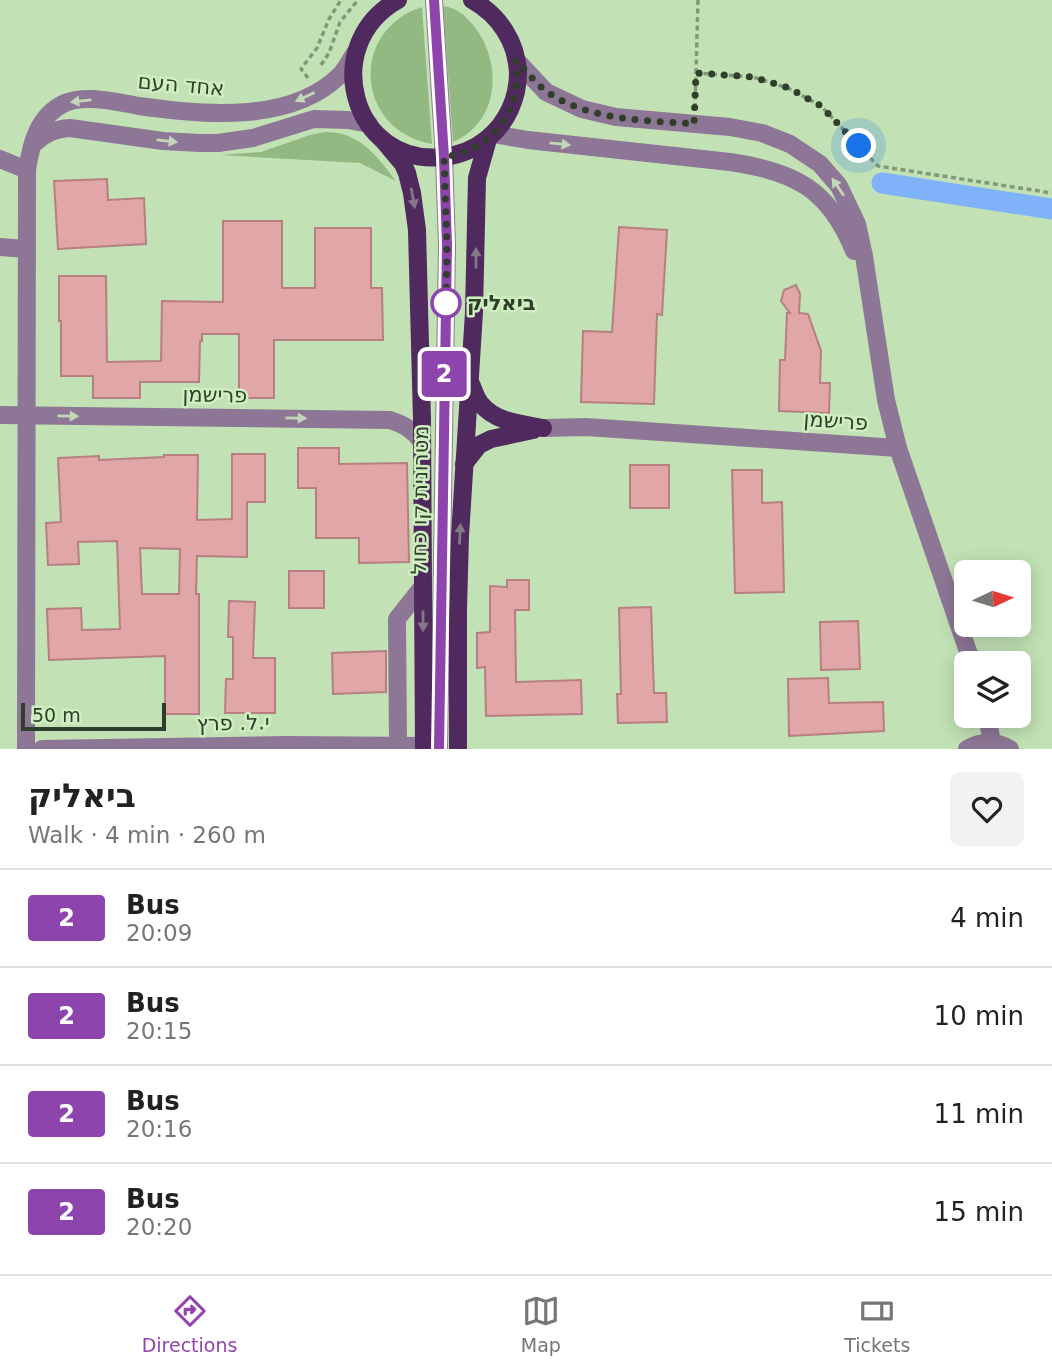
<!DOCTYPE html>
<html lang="en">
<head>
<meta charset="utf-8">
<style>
	:root { --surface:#fff; --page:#f2f2f2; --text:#222; --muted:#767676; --line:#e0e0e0; --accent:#9643b2 }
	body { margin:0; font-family:"DejaVu Sans","Noto Sans Hebrew",sans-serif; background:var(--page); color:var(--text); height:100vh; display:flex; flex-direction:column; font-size:26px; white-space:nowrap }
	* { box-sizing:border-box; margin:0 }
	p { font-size:23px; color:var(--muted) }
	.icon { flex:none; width:38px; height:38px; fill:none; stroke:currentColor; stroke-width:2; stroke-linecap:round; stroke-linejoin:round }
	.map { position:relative; height:749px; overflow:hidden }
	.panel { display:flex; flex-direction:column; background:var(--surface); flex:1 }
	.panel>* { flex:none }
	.badge { padding:0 14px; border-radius:5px; font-size:24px; line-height:46px }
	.needle { width:46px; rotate:86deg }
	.fabs { position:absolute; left:954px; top:560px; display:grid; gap:14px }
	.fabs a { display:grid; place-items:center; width:77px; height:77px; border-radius:10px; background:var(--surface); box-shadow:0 4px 18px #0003; font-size:35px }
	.scale { position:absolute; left:21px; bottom:18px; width:145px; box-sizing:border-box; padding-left:7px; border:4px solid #313e2c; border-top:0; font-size:19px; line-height:24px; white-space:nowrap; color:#313e2c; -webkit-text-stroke:5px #cfefc1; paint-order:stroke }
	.you { position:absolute; width:35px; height:35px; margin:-18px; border:5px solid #fff; border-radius:50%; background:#1a73e8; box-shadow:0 0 0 10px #1a73e833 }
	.map>.badge { position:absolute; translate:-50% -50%; box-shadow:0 0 0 4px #fff }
	.round { display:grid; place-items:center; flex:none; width:74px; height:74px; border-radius:10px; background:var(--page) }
	.overview { display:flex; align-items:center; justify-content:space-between; height:119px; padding:0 28px }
	h1 { font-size:33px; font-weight:800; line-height:52px }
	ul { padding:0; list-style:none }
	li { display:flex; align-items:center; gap:21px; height:98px; padding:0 28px; border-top:2px solid var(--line) }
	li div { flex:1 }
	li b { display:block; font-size:26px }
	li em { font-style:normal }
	li .badge { min-width:77px; font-weight:700; text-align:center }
	.dock { display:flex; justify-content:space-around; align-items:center; height:98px; border-top:2px solid var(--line); background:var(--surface); font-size:19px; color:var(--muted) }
	.dock a { display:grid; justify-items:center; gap:4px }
	.dock .on { color:var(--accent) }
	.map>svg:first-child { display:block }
	.green { fill:#92b982 }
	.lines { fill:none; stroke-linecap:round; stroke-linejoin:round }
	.canal { stroke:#7fb2f9; stroke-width:21 }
	.building { fill:#e1a6a8; stroke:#b77f81; stroke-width:2; fill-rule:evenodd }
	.path { stroke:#819978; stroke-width:3.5; stroke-dasharray:5 3.5; stroke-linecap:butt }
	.minor { stroke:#8e7796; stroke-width:18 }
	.major { stroke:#50295e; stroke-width:18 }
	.oneway { fill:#c2d7b8 }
	.oneway2 { fill:#837886 }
	.line-casing { stroke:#fff; stroke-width:16 }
	.line { stroke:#8e44ad; stroke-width:10 }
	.walk { stroke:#313e2c; stroke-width:7; stroke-dasharray:0 12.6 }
	.stop-dot { fill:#fff; stroke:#8e44ad; stroke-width:3.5 }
	.labels { text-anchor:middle; stroke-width:5; stroke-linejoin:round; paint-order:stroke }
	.street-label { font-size:21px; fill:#313e2c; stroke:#cfefc1 }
	.stop-label { font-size:21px; font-weight:bold; fill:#313e2c; stroke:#cfefc1; text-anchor:start }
</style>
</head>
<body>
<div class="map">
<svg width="1052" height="749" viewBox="0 0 1052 749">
	<rect width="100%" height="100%" fill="#c2e2b5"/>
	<g class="green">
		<path d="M 443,6 C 458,8 464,15 474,26 C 503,63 500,122 453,142 Z"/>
		<path d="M 422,7 L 432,144 C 356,131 348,31 422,7 Z"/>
		<path d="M 325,132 C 360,132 376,155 396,181 L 360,163 L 220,155 L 261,152 L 310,135 Z"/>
	</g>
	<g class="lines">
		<polyline class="canal" points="882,183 1052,209"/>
	</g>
	<g class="building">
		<polygon points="107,179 108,200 144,198 146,244 58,249 54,181"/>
		<polygon points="223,221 282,221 282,288 315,288 315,228 371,228 371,288 382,288 383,340 274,340 274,398 239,398 239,334 202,334 202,341 200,341 199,382 140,382 140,398 93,398 93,376 61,376 61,321 59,321 59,276 106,276 107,362 161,361 162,301 223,302"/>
		<polygon points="619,227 667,230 662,315 657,314 654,404 581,402 583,331 612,332"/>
		<polygon points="796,285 800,294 799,313 808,314 821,351 820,383 830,383 829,413 779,411 780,360 785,360 787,313 790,313 781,301 784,290"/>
		<polygon points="298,448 339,448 339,464 407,463 409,562 359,563 359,538 316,538 316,488 298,488"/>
		<path d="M 232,454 L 265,454 L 265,502 L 247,502 L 247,557 L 197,556 L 196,594 L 199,594 L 199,714 L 165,714 L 165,656 L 49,660 L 47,609 L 81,608 L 82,630 L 120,629 L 117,541 L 78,542 L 79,564 L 48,565 L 46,523 L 61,522 L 58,458 L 99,456 L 99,460 L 164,457 L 164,455 L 198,455 L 197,520 L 232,519 ZM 140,548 L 180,549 L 179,594 L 142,594 Z"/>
		<rect x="630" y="465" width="39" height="43"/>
		<polygon points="732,470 762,470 762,503 782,502 784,592 735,593"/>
		<rect x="289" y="571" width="35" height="37"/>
		<polygon points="507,580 529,580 529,610 515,610 516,682 581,680 582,714 486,716 485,667 477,668 477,633 490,632 490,586 507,587"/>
		<polygon points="229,601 255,602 253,658 275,658 275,713 225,713 226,679 233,679 233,637 228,637"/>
		<polygon points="651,607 654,693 666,693 667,722 618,723 617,694 621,694 619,608"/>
		<polygon points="858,621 860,669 821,670 820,622"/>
		<polygon points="386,651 386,692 333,694 332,653"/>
		<polygon points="828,678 829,703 883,702 884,731 789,736 788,679"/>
	</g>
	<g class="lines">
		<g class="path">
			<polyline points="321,65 329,53 340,22 358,0"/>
			<polyline points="696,73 698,0"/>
			<polyline points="308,78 301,69 317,48 329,19 341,0"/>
			<polyline points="695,108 696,73 753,77 788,88 821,106 878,166 1052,193"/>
		</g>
		<g class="minor">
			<polyline points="434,0 444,157 447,245 439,749"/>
			<polyline points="516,60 546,92 582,109 616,117 730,127 762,133 790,144 820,164 839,186 857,224 864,256 886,400 898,448 972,663"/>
			<path d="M 493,134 L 528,140 L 730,162 C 794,171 829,189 854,251"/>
			<path d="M 35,143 C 45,133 55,129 70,128 L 163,141 L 200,143 L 218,143 L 253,138 L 314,119 L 348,120 L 369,124"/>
			<polyline points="0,159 27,170"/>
			<polyline points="0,247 26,249"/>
			<path d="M 0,415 L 390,420 C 405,425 413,430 422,442"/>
			<polyline points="543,428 586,427 898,448"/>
			<polyline points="987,716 992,743"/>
			<polyline points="398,745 397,619 423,586"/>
			<path d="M 26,749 L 27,170 C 31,144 38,115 65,103 C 86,94 117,102 139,106 C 201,115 291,124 340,75 C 346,69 350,60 355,53"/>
			<polyline points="42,749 287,745 424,746"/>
			<path d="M 967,749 C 981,741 996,741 1010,749"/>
		</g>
		<g class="major">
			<path d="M 398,0 C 318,45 353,167 443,157 C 459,155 475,149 487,139 C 507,123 518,98 518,73 C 517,42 499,15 472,0"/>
			<polyline points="382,139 403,164 407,173 412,193 417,230 422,420 424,749"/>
			<path d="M 471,384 C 474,390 476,399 481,404 C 495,422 522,424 543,428"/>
			<polyline points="464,464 479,445 491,439 533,430"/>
			<polyline points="458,749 458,609 460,536 474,312 477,178 488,139"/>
		</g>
	</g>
	<defs><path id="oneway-solid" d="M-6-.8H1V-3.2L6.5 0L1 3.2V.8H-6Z" transform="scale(1.75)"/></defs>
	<g class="oneway">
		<use href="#oneway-solid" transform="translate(305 97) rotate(155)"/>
		<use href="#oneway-solid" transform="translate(81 101) rotate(174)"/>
		<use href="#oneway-solid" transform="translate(167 141) rotate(6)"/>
		<use href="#oneway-solid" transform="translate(560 144) rotate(6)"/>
		<use href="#oneway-solid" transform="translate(838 187) rotate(-124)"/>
		<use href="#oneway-solid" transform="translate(68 416) rotate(1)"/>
		<use href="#oneway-solid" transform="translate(296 418) rotate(1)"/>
	</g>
	<g class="oneway2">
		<use href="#oneway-solid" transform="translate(413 198) rotate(80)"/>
		<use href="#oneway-solid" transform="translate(476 258) rotate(-90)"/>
		<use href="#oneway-solid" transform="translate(460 534) rotate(-87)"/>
		<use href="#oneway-solid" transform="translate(423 621) rotate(90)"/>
	</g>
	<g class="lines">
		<g class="line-casing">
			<polyline id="line" points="434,0 444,157 447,245 439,749"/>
		</g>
		<use href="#line" class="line"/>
		<path class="walk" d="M 446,303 L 446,314 L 447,245 L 444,157 C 494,150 523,109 516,60 C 526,70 535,83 546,91 C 588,121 646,120 694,124 L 696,73 L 753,77 L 789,88 L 821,106 L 859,146"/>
	</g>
	<circle class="stop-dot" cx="446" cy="303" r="14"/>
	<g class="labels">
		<g class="street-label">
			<text transform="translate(181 85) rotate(5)" y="7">אחד העם</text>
			<text transform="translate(215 395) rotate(1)" y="7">פרישמן</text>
			<text transform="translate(836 421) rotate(4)" y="7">פרישמן</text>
			<text transform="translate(420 500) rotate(-89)" y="7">מטרונית קו כחול</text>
			<text transform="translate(233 723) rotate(-1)" y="7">י.ל. פרץ</text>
		</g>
		<g class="stop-label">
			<text x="467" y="310">ביאליק</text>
		</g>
	</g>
</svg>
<div class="fabs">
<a><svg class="needle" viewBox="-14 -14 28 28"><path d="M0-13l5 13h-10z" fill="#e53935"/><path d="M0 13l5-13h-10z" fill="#767676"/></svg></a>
<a><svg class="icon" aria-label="layers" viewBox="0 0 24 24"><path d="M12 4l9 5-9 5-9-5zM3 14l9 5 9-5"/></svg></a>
</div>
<div class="scale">50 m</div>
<div class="you" style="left:859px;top:146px"></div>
<b class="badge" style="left:444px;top:374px;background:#8e44ad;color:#fff">2</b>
</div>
<section class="panel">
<div class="overview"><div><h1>ביאליק</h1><p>Walk · 4 min · 260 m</p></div><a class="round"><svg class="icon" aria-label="heart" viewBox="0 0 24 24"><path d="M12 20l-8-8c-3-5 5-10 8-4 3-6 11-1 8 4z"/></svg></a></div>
<ul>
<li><span class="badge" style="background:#8e44ad;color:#fff">2</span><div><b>Bus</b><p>20:09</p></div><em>4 min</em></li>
<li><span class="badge" style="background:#8e44ad;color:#fff">2</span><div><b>Bus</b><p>20:15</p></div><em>10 min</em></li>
<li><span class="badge" style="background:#8e44ad;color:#fff">2</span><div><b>Bus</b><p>20:16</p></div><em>11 min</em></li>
<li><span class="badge" style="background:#8e44ad;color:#fff">2</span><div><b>Bus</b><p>20:20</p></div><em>15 min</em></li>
</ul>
</section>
<nav class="dock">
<a class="on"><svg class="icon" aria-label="directions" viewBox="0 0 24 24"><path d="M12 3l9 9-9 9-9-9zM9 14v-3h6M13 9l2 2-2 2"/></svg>Directions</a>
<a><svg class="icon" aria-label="map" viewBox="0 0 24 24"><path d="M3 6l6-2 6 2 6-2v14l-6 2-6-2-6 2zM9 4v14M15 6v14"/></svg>Map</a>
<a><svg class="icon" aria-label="tickets" viewBox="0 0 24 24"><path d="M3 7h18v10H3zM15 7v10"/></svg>Tickets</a>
</nav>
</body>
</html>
